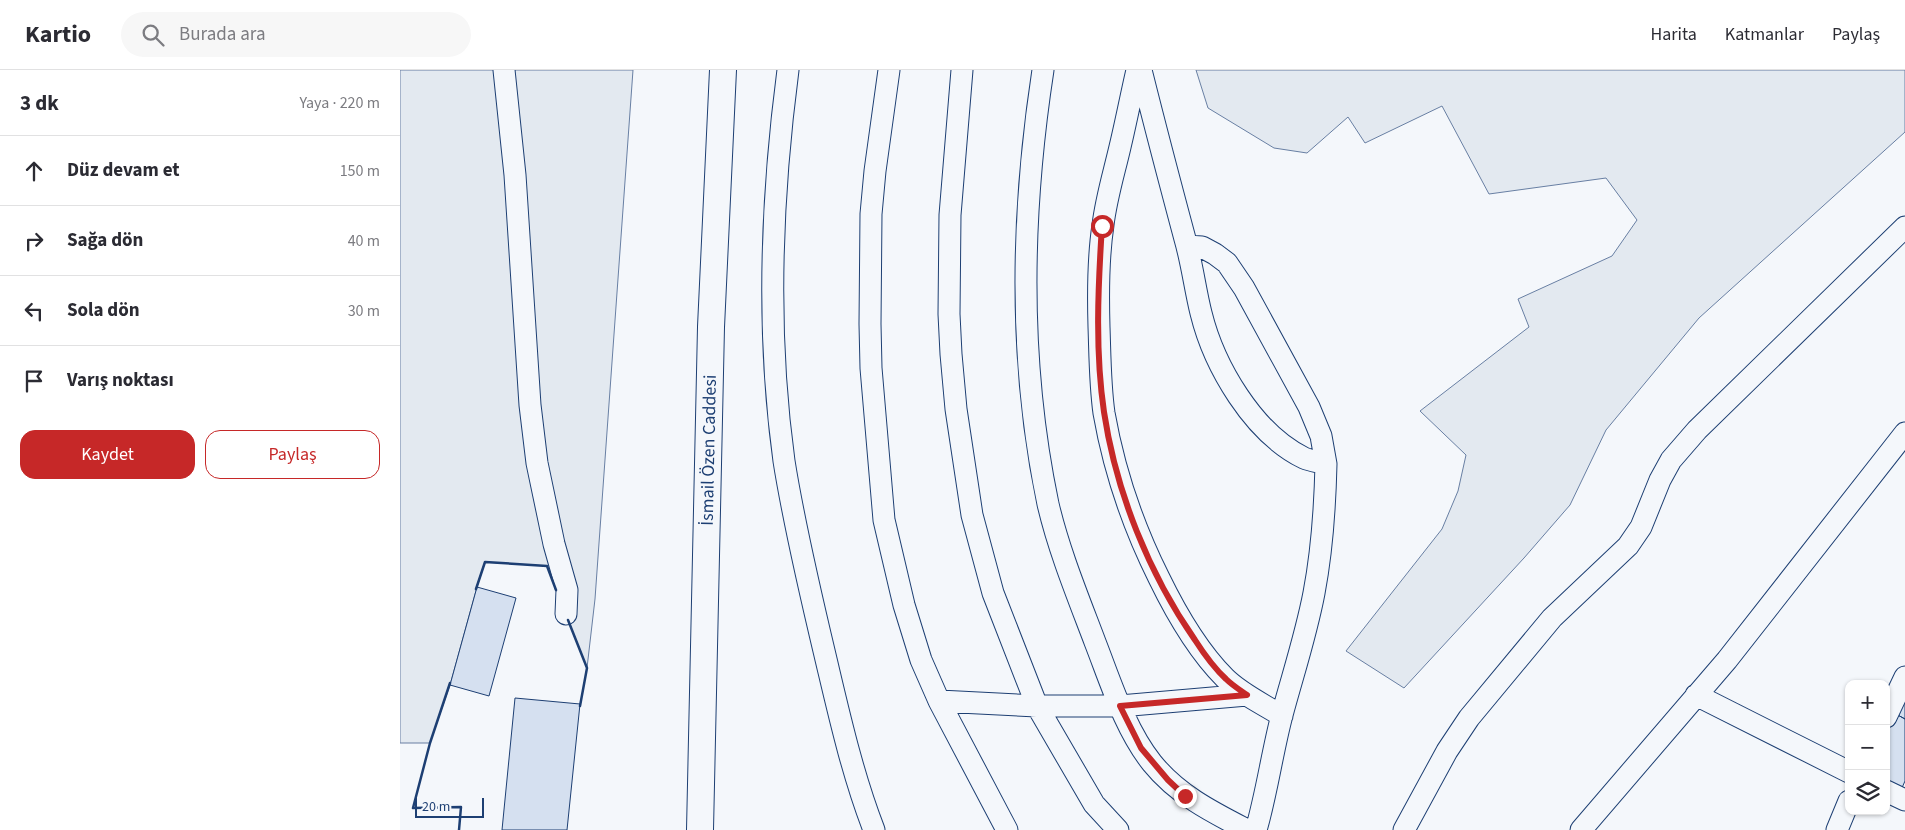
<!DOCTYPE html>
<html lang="tr">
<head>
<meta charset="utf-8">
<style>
	body { margin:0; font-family:"Source Sans 3",sans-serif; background:#f7f7f7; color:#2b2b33 }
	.controls { position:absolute; right:15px; bottom:15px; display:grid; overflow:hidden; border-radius:10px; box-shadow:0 1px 4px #0004 }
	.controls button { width:45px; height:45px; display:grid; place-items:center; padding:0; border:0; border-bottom:1px solid #e1e1e2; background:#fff; color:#2b2b33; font:25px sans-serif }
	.scale { position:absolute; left:15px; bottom:12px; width:69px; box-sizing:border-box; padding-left:5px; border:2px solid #1d3f73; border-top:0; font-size:14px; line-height:18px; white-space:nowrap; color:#1d3f73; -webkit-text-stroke:4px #f4f7fb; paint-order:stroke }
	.stop { position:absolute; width:15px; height:15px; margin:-11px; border:4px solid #c62828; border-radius:50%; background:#fff }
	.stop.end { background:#c62828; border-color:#fff; box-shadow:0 1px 5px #0008 }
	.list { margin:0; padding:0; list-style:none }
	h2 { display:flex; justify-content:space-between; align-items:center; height:65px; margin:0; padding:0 20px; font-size:21px }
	h2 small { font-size:16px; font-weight:400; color:#7c7c81 }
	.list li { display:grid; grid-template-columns:32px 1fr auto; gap:15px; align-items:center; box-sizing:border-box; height:70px; padding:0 20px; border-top:1px solid #e1e1e2 }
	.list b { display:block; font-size:19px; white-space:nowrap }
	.list em { font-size:16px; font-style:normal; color:#7c7c81 }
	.actions { display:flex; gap:10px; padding:15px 20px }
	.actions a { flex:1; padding:11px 0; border:1px solid #c62828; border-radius:15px; text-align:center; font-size:18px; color:#c62828 }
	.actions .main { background:#c62828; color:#fff }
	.icon { flex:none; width:28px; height:28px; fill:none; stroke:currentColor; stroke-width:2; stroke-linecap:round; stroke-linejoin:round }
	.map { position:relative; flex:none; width:1505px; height:760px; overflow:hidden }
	header { display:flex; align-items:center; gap:30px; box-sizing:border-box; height:70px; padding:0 25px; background:#fff; border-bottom:1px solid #e1e1e2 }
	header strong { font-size:24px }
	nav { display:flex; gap:28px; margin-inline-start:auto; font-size:18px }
	.search { width:350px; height:45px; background:#f7f7f7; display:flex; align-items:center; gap:12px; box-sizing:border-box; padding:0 18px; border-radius:28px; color:#7c7c81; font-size:19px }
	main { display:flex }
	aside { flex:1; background:#fff }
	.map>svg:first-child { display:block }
	.green { fill:#e3e9f0; stroke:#687fa3 }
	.building { fill:#d5e0f0; stroke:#1d3f73 }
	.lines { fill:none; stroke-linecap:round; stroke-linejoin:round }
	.minor-casing { stroke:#1d3f73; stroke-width:23 }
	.tertiary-casing { stroke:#1d3f73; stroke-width:28 }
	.minor { stroke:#f4f7fb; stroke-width:21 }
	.tertiary { stroke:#f4f7fb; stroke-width:26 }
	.wall { stroke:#1d3f73; stroke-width:2.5 }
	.route { stroke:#c62828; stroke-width:6 }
	.labels { text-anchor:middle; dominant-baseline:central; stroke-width:4; stroke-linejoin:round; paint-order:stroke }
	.street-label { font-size:18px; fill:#1d3f73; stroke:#f4f7fb }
</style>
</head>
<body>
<header>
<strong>Kartio</strong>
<div class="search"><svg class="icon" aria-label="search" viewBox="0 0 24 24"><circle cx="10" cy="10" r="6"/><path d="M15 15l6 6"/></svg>Burada ara</div>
<nav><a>Harita</a><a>Katmanlar</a><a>Paylaş</a></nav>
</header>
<main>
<aside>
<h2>3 dk<small>Yaya · 220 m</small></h2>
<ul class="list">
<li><svg class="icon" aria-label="ahead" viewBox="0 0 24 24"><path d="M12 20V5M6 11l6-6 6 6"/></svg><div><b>Düz devam et</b></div><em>150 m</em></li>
<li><svg class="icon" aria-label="right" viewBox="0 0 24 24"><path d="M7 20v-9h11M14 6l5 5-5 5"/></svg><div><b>Sağa dön</b></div><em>40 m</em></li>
<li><svg class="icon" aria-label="left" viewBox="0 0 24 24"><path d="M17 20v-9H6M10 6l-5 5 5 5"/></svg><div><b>Sola dön</b></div><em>30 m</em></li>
<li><svg class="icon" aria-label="arrive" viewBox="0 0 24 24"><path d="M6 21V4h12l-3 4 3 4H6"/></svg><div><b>Varış noktası</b></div></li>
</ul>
<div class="actions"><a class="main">Kaydet</a><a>Paylaş</a></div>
</aside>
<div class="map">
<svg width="1505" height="760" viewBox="0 0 1505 760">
	<rect width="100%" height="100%" fill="#f4f7fb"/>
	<path class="green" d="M0,0H233L195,529L187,598L147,496L85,492L77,517L50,615L30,673H0Z
		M796,0H1505V62L1299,248L1206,360L1170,435L1124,488L1004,618L946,581L1042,459L1058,421L1066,385L1020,341L1129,257L1118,229L1212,186L1237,150L1206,108L1089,124L1042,36L965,73L948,47L907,83L874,78L808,38Z"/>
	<path class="building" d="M77,517L116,528L89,626L50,615Z
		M1505,626V649L1496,644Z
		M115,628L180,634L167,760H102Z
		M1496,644L1505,649V711L1501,720L1486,713V665Z"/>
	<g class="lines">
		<defs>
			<path id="minor" d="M104,0L115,105L130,335L137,393L154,474L167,520L166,544
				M388,0C371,129 366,261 384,391C394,454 410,522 425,585C439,644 452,703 474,760
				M489,0L475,101L471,144L470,254L471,298L484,450L504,535L521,590L539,631L607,760
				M562,0L550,145L549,244L551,284L556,339L572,445L593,523L637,636L694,734L718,760
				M643,0C621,143 618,291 648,434C659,481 678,527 695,572C711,613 725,659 752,693C778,725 812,742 847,760
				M737,0C731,26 726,52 720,77C714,103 706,129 703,155C698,188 698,223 699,257C700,285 700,315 704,343C714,400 733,456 759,508C776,543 797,580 825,608C841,624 863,634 882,646
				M741,0C755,56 770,113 785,169C792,193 795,219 801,243C814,296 853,363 904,388C911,391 919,392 926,394C925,437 922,481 914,523C906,565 893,604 882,645C872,683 867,722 856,760
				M787,176L802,177L815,184L827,193L844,218L909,337L921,366L926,394
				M1296,625L1449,702
				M539,631L637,636H720L847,625
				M1486,647L1505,607
				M1486,721L1505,730
				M1004,760L1047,681L1069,648L1152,548L1228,476L1241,457L1260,410L1271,390L1297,360L1505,157
				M1181,760L1327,590L1505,363
				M1437,760L1449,731"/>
			<g id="tertiary">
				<path id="s1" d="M300,760L311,257L323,0"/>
			</g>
		</defs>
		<use href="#minor" class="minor-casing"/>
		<use href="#tertiary" class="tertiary-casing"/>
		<use href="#minor" class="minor"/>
		<use href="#tertiary" class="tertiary"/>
		<path class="wall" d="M76,519L85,492L147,496L156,520
			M168,550L187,598L180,636
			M50,613L30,673L13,738L61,737L59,760"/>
	</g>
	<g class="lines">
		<path class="route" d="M702,156C698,217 695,281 704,342C716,422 749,504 795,570C804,584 814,598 826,609C832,615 840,620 847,625L720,636L741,678L768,710L785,726"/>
	</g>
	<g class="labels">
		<g class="street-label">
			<text stroke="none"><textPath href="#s1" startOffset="380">İsmail Özen Caddesi</textPath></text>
		</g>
	</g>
</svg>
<div class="controls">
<button>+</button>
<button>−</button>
<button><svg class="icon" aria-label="layers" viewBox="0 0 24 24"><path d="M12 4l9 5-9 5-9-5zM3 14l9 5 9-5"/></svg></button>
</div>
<div class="scale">20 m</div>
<div class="stop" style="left:702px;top:156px"></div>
<div class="stop end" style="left:785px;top:726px"></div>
</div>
</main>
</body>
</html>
